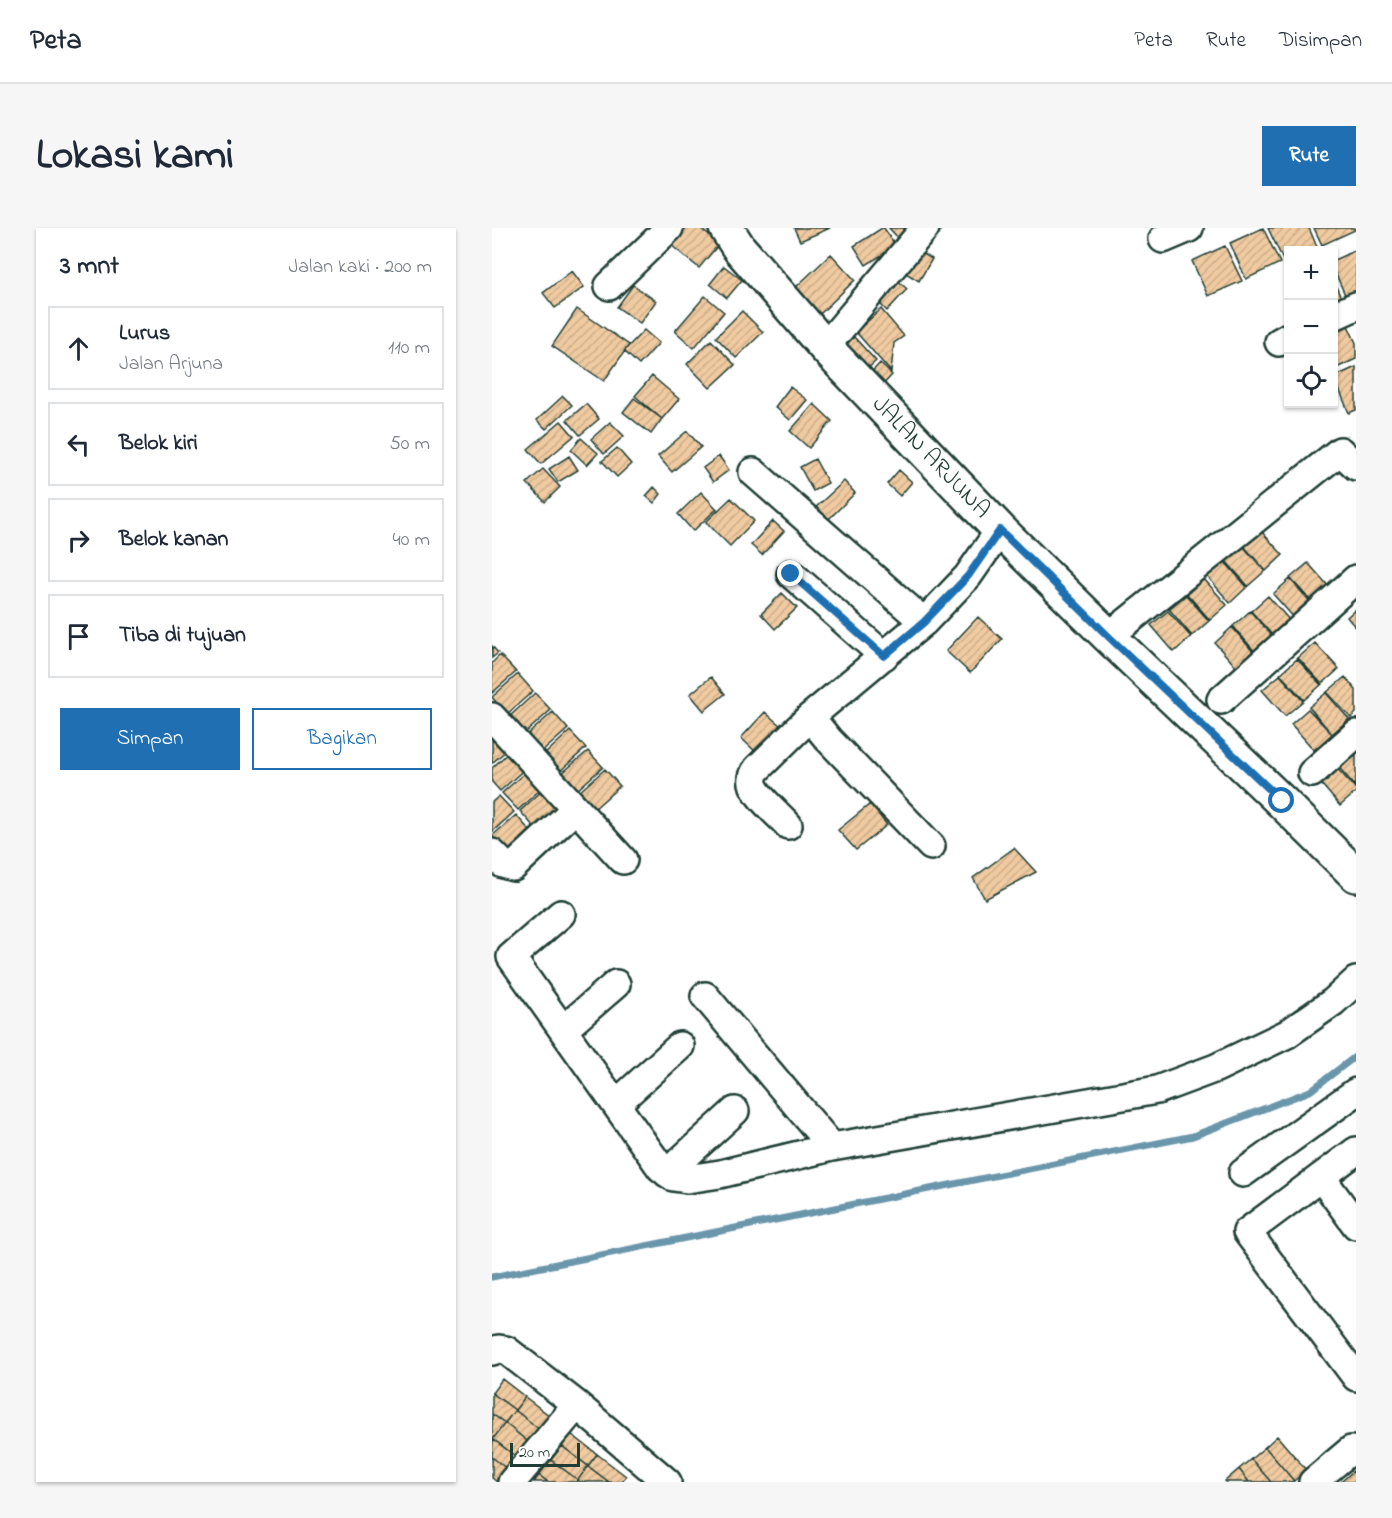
<!DOCTYPE html>
<html lang="id">
<head>
<meta charset="utf-8">
<style>
	body { margin:0; font-family:"Indie Flower",sans-serif; background:#f6f6f7; color:#1f2937 }
	.controls { position:absolute; right:18px; top:18px; display:grid; overflow:hidden; border-radius:0px; box-shadow:0 2px 4px #0004 }
	.controls button { width:54px; height:54px; display:grid; place-items:center; padding:0; border:0; border-bottom:2px solid #e0e1e3; background:#fff; color:#1f2937; font:30px sans-serif }
	.scale { position:absolute; left:18px; bottom:15px; width:70px; box-sizing:border-box; padding-left:6px; border:3px solid #1f3d34; border-top:0; font-size:16px; line-height:21px; white-space:nowrap; color:#1f3d34; -webkit-text-stroke:4px #fff; paint-order:stroke }
	.stop { position:absolute; width:18px; height:18px; margin:-14px; border:4px solid #1f6fb2; border-radius:50%; background:#fff }
	.stop.end { background:#1f6fb2; border-color:#fff; box-shadow:0 2px 6px #0008 }
	.list { margin:0; padding:0; list-style:none }
	h2 { display:flex; justify-content:space-between; align-items:center; height:78px; margin:0; padding:0 24px; font-size:26px }
	h2 small { font-size:20px; font-weight:400; color:#747a83 }
	.list li { display:grid; grid-template-columns:39px 1fr auto; gap:18px; align-items:center; box-sizing:border-box; height:84px; margin:0 12px 12px; padding:0 12px; border:2px solid #e0e1e3; border-radius:0px }
	.list b { display:block; font-size:22px; white-space:nowrap }
	.list p { margin:0; font-size:20px; white-space:nowrap; color:#747a83 }
	.list em { font-size:20px; font-style:normal; color:#747a83 }
	.actions { display:flex; gap:12px; padding:18px 24px }
	.actions a { flex:1; padding:14px 0; border:2px solid #1f6fb2; border-radius:0px; text-align:center; font-size:21px; color:#1f6fb2 }
	.actions .main { background:#1f6fb2; color:#fff }
	.icon { flex:none; width:33px; height:33px; fill:none; stroke:currentColor; stroke-width:2; stroke-linecap:round; stroke-linejoin:round }
	.map { position:relative; flex:none; width:864px; height:1254px; overflow:hidden; border-radius:0px }
	header { display:flex; align-items:center; gap:36px; box-sizing:border-box; height:84px; padding:0 30px; background:#fff; border-bottom:2px solid #e0e1e3 }
	header strong { font-size:28px }
	nav { display:flex; gap:33px; margin-inline-start:auto; font-size:21px }
	.intro { display:flex; align-items:center; justify-content:space-between; box-sizing:border-box; height:144px; padding:0 36px }
	h1 { margin:0; font-size:42px }
	.button { padding:15px 27px; border-radius:0px; background:#1f6fb2; color:#fff; font-size:21px; font-weight:700 }
	main { display:flex; gap:36px; padding:0 36px }
	aside { flex:1; background:#fff; border-radius:0px; box-shadow:0 2px 4px #0004 }
	.map>svg:first-child { display:block }
	.lines { fill:none; stroke-linecap:round; stroke-linejoin:round }
	.stream { stroke:#6a96ab; stroke-width:7 }
	.building { fill:url(#building-hatch); stroke:#1f3d34; stroke-width:1.5 }
	.minor-casing { stroke:#1f3d34; stroke-width:32 }
	.tertiary-casing { stroke:#1f3d34; stroke-width:38 }
	.minor { stroke:#fff; stroke-width:27 }
	.tertiary { stroke:#fff; stroke-width:33 }
	.route { stroke:#1f6fb2; stroke-width:8 }
	.labels { text-anchor:middle; dominant-baseline:central; stroke-width:4.5; stroke-linejoin:round; paint-order:stroke }
	.street-label { font-size:24px; fill:#1f3d34; stroke:#fff }
</style>
</head>
<body>
<header>
<strong>Peta</strong>
<nav><a>Peta</a><a>Rute</a><a>Disimpan</a></nav>
</header>
<div class="intro"><h1>Lokasi kami</h1><a class="button">Rute</a></div>
<main>
<aside>
<h2>3 mnt<small>Jalan kaki · 200 m</small></h2>
<ul class="list">
<li><svg class="icon" aria-label="ahead" viewBox="0 0 24 24"><path d="M12 20V5M6 11l6-6 6 6"/></svg><div><b>Lurus</b><p>Jalan Arjuna</p></div><em>110 m</em></li>
<li><svg class="icon" aria-label="left" viewBox="0 0 24 24"><path d="M17 20v-9H6M10 6l-5 5 5 5"/></svg><div><b>Belok kiri</b></div><em>50 m</em></li>
<li><svg class="icon" aria-label="right" viewBox="0 0 24 24"><path d="M7 20v-9h11M14 6l5 5-5 5"/></svg><div><b>Belok kanan</b></div><em>40 m</em></li>
<li><svg class="icon" aria-label="arrive" viewBox="0 0 24 24"><path d="M6 21V4h12l-3 4 3 4H6"/></svg><div><b>Tiba di tujuan</b></div></li>
</ul>
<div class="actions"><a class="main">Simpan</a><a>Bagikan</a></div>
</aside>
<div class="map">
<svg width="864" height="1254" viewBox="0 0 864 1254">
	<defs>
		<pattern id="building-hatch" width="6" height="6" patternUnits="userSpaceOnUse" patternTransform="scale(1.5)"><rect width="6" height="6" fill="#f0caa0"/><path d="M-1 1l2-2M0 6l6-6M5 7l2-2" fill="none" stroke="#cdae8a"/></pattern>
	</defs>
	<rect width="100%" height="100%" fill="#fff"/>
	<filter id="ink" filterUnits="userSpaceOnUse"><feTurbulence type="fractalNoise" baseFrequency=".0167" numOctaves="2"/><feDisplacementMap in="SourceGraphic" scale="12" xChannelSelector="R" yChannelSelector="G"/><feConvolveMatrix kernelMatrix="1 2 1 2 8 2 1 2 1" color-interpolation-filters="sRGB"/></filter>
	<g filter="url(#ink)">
		<g class="lines">
			<path class="stream" d="M0,1049L701,908L818,863L864,828"/>
		</g>
		<path class="building" d="M193,0H208L227,16L207,40L179,17Z
			M302,0H338L308,13Z
			M390,0H392L404,18L374,37L362,18Z
			M397,0H419L407,11Z
			M771,0L788,35L754,51L738,15Z
			M776,0H817L825,19L817,22H796V32L792,34Z
			M822,0H862L863,2L830,17Z
			M733,18L750,53L716,68L700,33Z
			M425,22L440,31L427,53L412,44Z
			M864,22V65L854,69L842,42V32Z
			M339,26L363,52L328,86L303,60Z
			M232,38L250,52L235,70L218,56Z
			M80,43L92,59L63,80L51,65Z
			M402,49L415,61L395,83L382,70Z
			M842,54L850,72L842,75Z
			M141,57L164,73L148,95L125,79Z
			M213,68L232,84L202,120L183,103Z
			M85,81L137,117L112,153L60,118Z
			M389,81L412,108L402,115L399,144L364,104Z
			M250,83L271,104L244,130L224,109Z
			M854,93L864,115V131L842,141V98Z
			M152,102L167,115L147,137L132,123Z
			M362,109L384,133L372,144L350,120Z
			M219,112L243,137L218,160L195,136Z
			M388,135L400,147L388,160L376,148Z
			M864,139V182L857,185L842,149Z
			M160,148L187,171L170,191L143,168Z
			M298,159L315,172L298,192L283,179Z
			M71,168L80,177L54,201L45,192Z
			M142,170L170,191L159,206L131,184Z
			M94,176L107,191L88,207L75,192Z
			M322,176L340,193L317,220L298,203Z
			M69,193L82,208L49,236L36,221Z
			M118,194L132,208L112,226L99,211Z
			M195,203L209,219L180,244L166,228Z
			M89,210L106,225L95,237L79,222Z
			M125,220L139,236L125,249L110,233Z
			M77,228L86,242L66,254L57,241Z
			M227,228L237,242L221,254L211,240Z
			M323,231L336,255L321,263L308,239Z
			M51,241L68,259L53,274L35,255Z
			M407,242L420,254L408,268L395,256Z
			M352,253L363,265L334,294L322,281Z
			M162,259L169,266L162,275L154,268Z
			M209,264L225,281L201,303L186,286Z
			M239,270L262,293L238,318L214,294Z
			M281,293L292,303L270,327L259,317Z
			M768,302L791,327L774,343L751,317Z
			M750,317L773,343L756,358L733,332Z
			M732,333L755,359L738,375L715,348Z
			M816,335L839,361L822,376L798,350Z
			M712,351L735,377L718,392L695,366Z
			M798,351L821,377L804,392L781,366Z
			M290,365L305,380L283,401L269,386Z
			M694,367L717,393L700,408L677,381Z
			M776,368L799,394L782,409L759,383Z
			M864,381V400L855,389Z
			M676,383L699,409L682,424L659,397Z
			M758,383L781,409L764,425L741,398Z
			M486,389L510,411L478,445L454,423Z
			M740,399L763,426L746,441L723,415Z
			M823,415L847,441L830,456L806,430Z
			M0,418L6,425L0,430Z
			M8,427L24,444L0,465V435Z
			M805,431L829,457L812,472L788,446Z
			M26,446L41,463L14,487L0,469Z
			M788,447L811,473L793,488L770,462Z
			M219,449L233,466L212,483L198,466Z
			M853,449L864,462V485L859,490L835,464Z
			M43,465L59,482L32,506L17,489Z
			M834,465L857,491L840,506L817,479Z
			M816,481L840,506L822,522L799,496Z
			M61,484L76,501L49,525L34,508Z
			M273,484L290,499L266,526L249,510Z
			M78,503L94,520L67,544L52,527Z
			M0,505L17,520L0,535Z
			M860,520L864,525V559L843,535Z
			M19,522L35,539L8,563L0,554V540Z
			M96,523L111,539L84,563L69,546Z
			M842,537L864,561V564L848,578L825,551Z
			M37,541L52,558L26,582L10,565Z
			M113,541L128,558L101,582L86,565Z
			M54,559L70,576L43,600L28,583Z
			M7,568L22,584L0,604V574Z
			M378,576L395,597L364,622L346,602Z
			M24,587L39,604L12,628L0,615V608Z
			M522,620L544,644L493,671L481,650Z
			M10,1151L33,1169L23,1182L0,1165Z
			M0,1165L23,1182L13,1195L0,1186Z
			M33,1169L62,1191L52,1205L23,1182Z
			M23,1182L52,1205L41,1218L13,1195Z
			M0,1186L13,1195L1,1211L0,1210Z
			M13,1195L41,1218L30,1233L1,1211Z
			M79,1206L105,1226L96,1238L70,1218Z
			M785,1208L814,1242L802,1253L773,1219Z
			M1,1211L30,1233L20,1245L0,1229Z
			M70,1218L96,1238L86,1252L59,1232Z
			M773,1219L802,1253L800,1254H779L759,1231Z
			M105,1226L134,1248L129,1254H117L96,1238Z
			M0,1229L20,1245L13,1254H5L0,1250Z
			M759,1231L779,1254H757L747,1241Z
			M59,1232L86,1252L84,1254H56L47,1247Z
			M96,1238L117,1254H88L86,1252Z
			M747,1241L757,1254H734L733,1253Z
			M861,1243L864,1247V1254H849Z
			M47,1247L56,1254H42Z"/>
		<g class="lines">
			<defs>
				<path id="minor" d="M671,11L697,0
					M117,58L177,0
					M842,88L864,78
					M787,114L796,109
					M333,119L433,0
					M261,244L432,394
					M299,346L392,428
					M616,408L636,393L848,223L864,238
					M729,472L864,351
					M0,489L131,632
					M820,545L864,506
					M296,597C287,587 263,567 261,555C260,550 262,545 265,541L318,489
					M439,618L336,511L318,489L432,394L476,348L508,302
					M0,625L11,636L21,639L83,581
					M69,686L19,729L169,940L181,949L195,951L228,946L340,919L665,862L724,840L795,806L841,774L864,753
					M213,768L340,919
					M71,802L124,756
					M124,876L188,818
					M864,923L755,1004L864,1149
					M175,945L243,883
					M751,945L864,864
					M829,949L864,997
					M0,1123L7,1121L14,1122L85,1177L175,1254
					M20,1254L85,1177
					M821,1254L859,1222"/>
				<g id="tertiary">
					<path id="s1" d="M234,0L247,20L333,119L508,302L616,408L790,574L864,647"/>
				</g>
			</defs>
			<use href="#minor" class="minor-casing"/>
			<use href="#tertiary" class="tertiary-casing"/>
			<use href="#minor" class="minor"/>
			<use href="#tertiary" class="tertiary"/>
		</g>
	</g>
	<g class="lines" filter="url(#ink)">
		<path class="route" d="M299,346L392,428L432,394L476,348L508,302L616,408L790,573"/>
	</g>
	<g class="labels">
		<g class="street-label">
			<text stroke="none"><textPath href="#s1" startOffset="308">JALAN ARJUNA</textPath></text>
		</g>
	</g>
</svg>
<div class="controls">
<button>+</button>
<button>−</button>
<button><svg class="icon" aria-label="locate" viewBox="0 0 24 24"><circle cx="12" cy="12" r="6"/><path d="M12 2v4M12 18v4M2 12h4M18 12h4"/></svg></button>
</div>
<div class="scale">20 m</div>
<div class="stop" style="left:790px;top:573px"></div>
<div class="stop end" style="left:299px;top:346px"></div>
</div>
</main>
</body>
</html>
